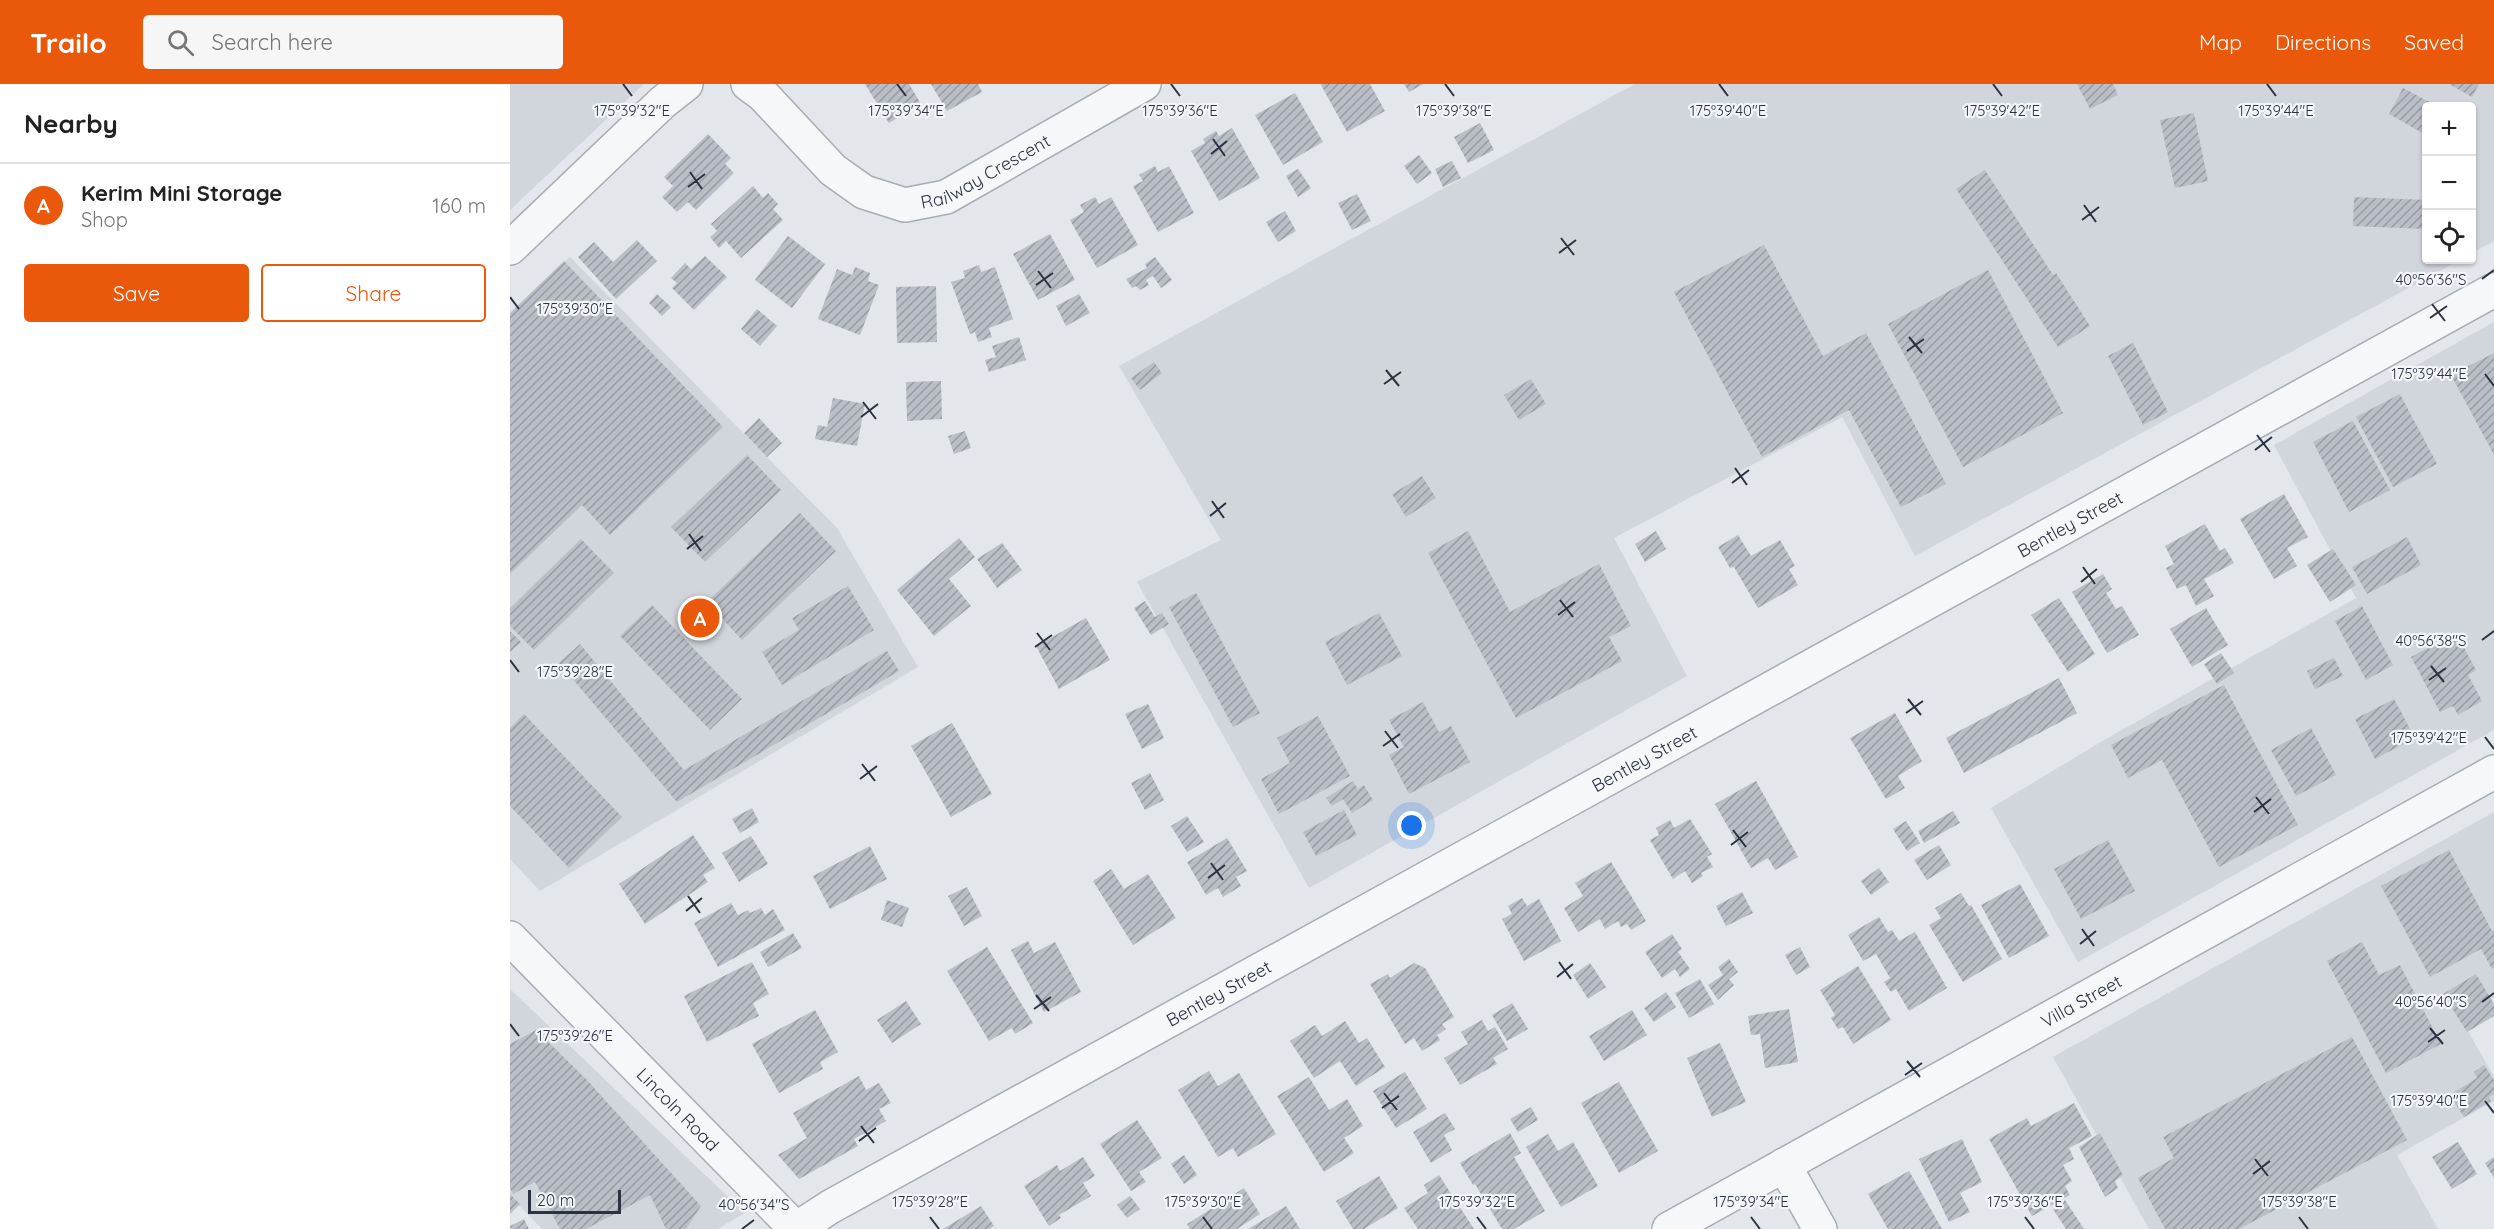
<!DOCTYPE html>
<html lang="en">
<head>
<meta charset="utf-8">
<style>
	body { margin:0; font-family:Quicksand,sans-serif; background:#f6f6f6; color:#222 }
	.controls { position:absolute; right:18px; top:18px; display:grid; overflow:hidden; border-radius:6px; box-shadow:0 2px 4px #0004 }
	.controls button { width:54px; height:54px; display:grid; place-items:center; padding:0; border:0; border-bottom:2px solid #e0e0e0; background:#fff; color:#222; font:30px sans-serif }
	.scale { position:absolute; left:18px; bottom:15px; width:93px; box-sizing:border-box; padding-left:6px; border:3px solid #2b3342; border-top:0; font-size:16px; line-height:21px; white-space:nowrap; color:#2b3342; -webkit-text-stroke:4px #f3f5f8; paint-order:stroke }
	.you { position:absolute; left:902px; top:742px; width:21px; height:21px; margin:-15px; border:4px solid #fff; border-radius:50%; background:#1a73e8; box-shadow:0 0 0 9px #1a73e833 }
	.badge { display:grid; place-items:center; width:39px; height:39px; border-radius:50%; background:#ea580c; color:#fff; font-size:20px; font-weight:700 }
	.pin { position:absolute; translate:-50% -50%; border:3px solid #fff; box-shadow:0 2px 6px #0006 }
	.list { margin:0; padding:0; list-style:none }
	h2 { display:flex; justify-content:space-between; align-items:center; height:78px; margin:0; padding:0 24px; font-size:26px }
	h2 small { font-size:20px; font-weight:400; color:#767676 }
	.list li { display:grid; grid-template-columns:39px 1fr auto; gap:18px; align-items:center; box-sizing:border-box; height:84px; padding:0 24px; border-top:2px solid #e0e0e0 }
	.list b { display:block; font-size:22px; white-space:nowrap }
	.list p { margin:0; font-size:20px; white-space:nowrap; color:#767676 }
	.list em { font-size:20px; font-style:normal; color:#767676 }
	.actions { display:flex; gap:12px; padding:18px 24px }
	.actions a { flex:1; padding:14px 0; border:2px solid #ea580c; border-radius:6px; text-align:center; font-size:21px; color:#ea580c }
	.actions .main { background:#ea580c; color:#fff }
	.icon { flex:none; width:33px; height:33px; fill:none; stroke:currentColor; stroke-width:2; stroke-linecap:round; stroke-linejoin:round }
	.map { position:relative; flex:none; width:1984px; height:1145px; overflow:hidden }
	header { display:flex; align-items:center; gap:36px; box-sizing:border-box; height:84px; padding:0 30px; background:#ea580c; color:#fff }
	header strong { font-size:28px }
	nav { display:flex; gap:33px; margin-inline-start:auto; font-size:21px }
	.search { width:420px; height:54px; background:#f6f6f6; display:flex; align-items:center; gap:15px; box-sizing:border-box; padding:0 21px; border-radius:6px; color:#767676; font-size:22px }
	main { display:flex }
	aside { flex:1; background:#fff }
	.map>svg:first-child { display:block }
	.built { fill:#d1d5dc }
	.building { fill:url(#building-hatch) }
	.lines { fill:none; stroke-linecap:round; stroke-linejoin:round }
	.minor-casing { stroke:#a8adb4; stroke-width:36 }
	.minor { stroke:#f6f7f9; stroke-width:33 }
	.ticks { fill:none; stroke:#2b3342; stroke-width:2 }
	.labels { text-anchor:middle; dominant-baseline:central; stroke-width:4.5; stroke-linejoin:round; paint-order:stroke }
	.street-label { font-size:18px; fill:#2b3342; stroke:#f3f5f8 }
	.ticks-label { font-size:15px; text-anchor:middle; fill:#2b3342; stroke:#f3f5f8; stroke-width:4.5; stroke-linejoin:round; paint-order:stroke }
</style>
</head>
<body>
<header>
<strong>Trailo</strong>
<div class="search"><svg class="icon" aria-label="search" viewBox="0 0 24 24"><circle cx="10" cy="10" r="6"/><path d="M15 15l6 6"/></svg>Search here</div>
<nav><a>Map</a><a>Directions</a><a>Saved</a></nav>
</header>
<main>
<aside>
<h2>Nearby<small></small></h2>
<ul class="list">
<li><span class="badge">A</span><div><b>Kerim Mini Storage</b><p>Shop</p></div><em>160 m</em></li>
</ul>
<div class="actions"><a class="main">Save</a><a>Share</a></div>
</aside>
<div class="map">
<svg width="1984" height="1145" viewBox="0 0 1984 1145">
	<defs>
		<pattern id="building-hatch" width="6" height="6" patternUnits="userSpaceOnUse" patternTransform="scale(1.5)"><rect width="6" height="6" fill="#babfc7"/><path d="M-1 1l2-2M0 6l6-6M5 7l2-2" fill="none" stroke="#979ca3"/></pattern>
	</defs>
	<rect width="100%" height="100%" fill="#e3e6ea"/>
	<path class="built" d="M0,0H134L0,126Z
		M1125,0H1984V157L1962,169V22H1916V176H1950L1405,472L1332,333L1104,454L1177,592L799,804L627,498L711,456L609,282Z
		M60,173L327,444L408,583L30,807L0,775V231Z
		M1984,238V646L1568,878L1481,724L1596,655L1846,514L1764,361Z
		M1984,728V914L1950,933L1984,993V1017L1887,1071L1928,1145H1639L1543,973Z
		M0,905L235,1129L207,1145H32L0,1112Z"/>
	<path class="building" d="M355,0H399L411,20L379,39Z
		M421,0H468L472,8L437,27Z
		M812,0H860L875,27L837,48L811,1Z
		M894,0H913L899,8Z
		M1567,0H1603L1608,11L1580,25Z
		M1939,0H1969L1962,13Z
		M1893,4L1927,22H1916V51L1879,30Z
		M785,9L813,58L773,81L745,31Z
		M1684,29L1698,97L1665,104L1650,36Z
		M970,39L984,66L958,79L944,53Z
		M722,44L750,94L709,117L681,67L695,59L693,55L706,47L709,52Z
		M198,50L221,74L215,80L224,89L186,126L178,118L167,128L152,113L163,102L154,93Z
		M909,71L922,89L907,100L894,82Z
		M942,77L951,94L933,103L925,85Z
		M645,82L648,88L659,82L684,129L648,148L623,102L633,97L629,91Z
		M788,85L801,104L788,113L776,92Z
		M1475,86L1543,191L1546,189L1580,242L1548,263L1446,105Z
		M243,102L253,114L258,109L268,120L263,125L273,136L231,174L216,157L209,164L200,153L207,147L201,140Z
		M847,110L861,137L842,146L828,119Z
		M585,113L589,120L601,113L628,161L587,184L560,136L574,128L570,121Z
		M1844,113L1916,116V145L1843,142Z
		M775,127L786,147L768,158L756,138Z
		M540,150L565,196L528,216L503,170Z
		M278,152L315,180L282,224L245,196Z
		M127,156L147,177L106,215L68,173L84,158L103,178Z
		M1254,161L1313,272L1356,249L1436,400L1391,423L1339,326L1252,373L1164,208Z
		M195,172L217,193L184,226L162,204L167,199L161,194L175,179L181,185Z
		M645,173L662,196L651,204L643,192L636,196L639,201L630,206L626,202L622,204L616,195L637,184L635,180Z
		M54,177L213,343L100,451L72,421L0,490V229Z
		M469,181L471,188L485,183L503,235L479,244L482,253L468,258L465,248L460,250L441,198L455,194L453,187Z
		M345,183L360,189L358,197L369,201L350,251L308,235L327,185L342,191Z
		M1478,186L1553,329L1453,383L1378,240Z
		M426,202L427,258L387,259L386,203Z
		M147,210L161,223L152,232L139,219Z
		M569,210L580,229L556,242L546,222Z
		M247,225L267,242L250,262L231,245Z
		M509,253L516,276L479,288L475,276L486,273L482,262Z
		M1623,259L1658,328L1633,341L1598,272Z
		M1984,269V371L1941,291Z
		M644,278L652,289L630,306L621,294Z
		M1021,295L1036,320L1009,336L994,311Z
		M431,297L432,335L397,337L396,298Z
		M1890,310L1927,380L1883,403L1846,333Z
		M323,314L355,320L347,362L305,355L308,341L317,343Z
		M249,334L272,359L257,373L234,349Z
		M1843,337L1880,406L1839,428L1803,358Z
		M455,347L461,364L444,370L438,352Z
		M237,371L271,406L195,478L161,443Z
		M912,392L926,414L896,433L882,410Z
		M1774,410L1798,453L1777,464L1787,482L1764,495L1730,435Z
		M290,429L326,467L232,556L197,518Z
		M1695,440L1710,467L1715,464L1724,479L1694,495L1704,512L1686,522L1676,501L1667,505L1656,484L1664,480L1655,462Z
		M958,447L1000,528L1089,480L1121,542L1099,553L1112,577L1006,634L918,469Z
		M1146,447L1156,465L1135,478L1125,460Z
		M1228,451L1241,472L1270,456L1285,482L1279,485L1288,501L1248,524L1224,483L1220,484L1208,463Z
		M1897,453L1911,481L1857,510L1842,483Z
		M449,454L465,473L439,495L461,522L424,552L387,506Z
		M71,455L104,489L24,566L0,542V524Z
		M492,459L512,486L487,504L467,475Z
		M1823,465L1846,501L1820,518L1797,481Z
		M1593,490L1602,505L1596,509L1606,525L1612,522L1629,551L1597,569L1562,508Z
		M338,502L364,546L272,601L252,568L289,546L282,534Z
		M686,509L750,629L723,643L659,523Z
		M1549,514L1585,570L1558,588L1521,531Z
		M635,517L645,533L652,529L659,540L641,551L624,524Z
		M142,521L232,615L200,646L110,552Z
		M1852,522L1883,581L1856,596L1825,537Z
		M1696,524L1718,561L1682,583L1660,545Z
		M869,529L892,572L837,601L815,558Z
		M576,534L600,576L549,605L526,562Z
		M0,547L11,558L0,568Z
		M1946,549L1966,586L1958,591L1972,617L1948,631L1943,622L1930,628L1901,573Z
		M70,560L174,686L377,567L389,587L167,718L49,579Z
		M1711,569L1724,589L1707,600L1694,580Z
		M1824,574L1833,592L1805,605L1797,587Z
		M1549,594L1567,629L1454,689L1436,654Z
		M1714,601L1788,741L1709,783L1652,676L1618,694L1601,661Z
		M1884,615L1905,654L1865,675L1845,635Z
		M913,618L929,648L941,642L960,678L899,710L879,671L894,663L879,636Z
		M638,620L654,654L632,665L615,630Z
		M1385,629L1412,677L1388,692L1395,704L1376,715L1340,654Z
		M14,630L112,733L59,784L0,722V644Z
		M808,632L840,692L769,730L751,695L780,679L767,654Z
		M442,639L482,710L441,733L401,662Z
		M1801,644L1826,691L1786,712L1761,666Z
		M640,689L654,716L635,726L621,699Z
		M843,697L848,705L854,701L863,716L842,729L833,715L822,722L816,714Z
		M1246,697L1288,773L1265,786L1258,774L1241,784L1205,720Z
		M242,724L249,738L230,749L222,735Z
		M834,726L847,751L806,772L793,748Z
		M1443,727L1450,739L1414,759L1408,747Z
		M677,732L694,758L677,768L661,742Z
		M1180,735L1202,770L1197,773L1203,783L1191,789L1193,792L1182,799L1175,787L1163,795L1140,756L1149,751L1146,744L1160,736L1164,744Z
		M1396,737L1410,759L1397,767L1383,745Z
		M183,751L205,784L193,791L198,798L135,840L109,800Z
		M241,752L258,780L229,798L212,769Z
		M717,754L737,787L726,793L731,802L713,813L708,804L696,811L677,778Z
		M1598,756L1625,807L1571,835L1544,785Z
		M1429,761L1441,781L1417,796L1404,776Z
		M360,762L377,795L320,825L303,792Z
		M1939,766L1982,847L1984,846V884L1982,885L1971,865L1920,893L1871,802Z
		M1101,778L1136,837L1121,846L1117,840L1111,843L1108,837L1095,845L1090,835L1068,848L1054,824L1073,812L1065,799Z
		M1369,784L1379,798L1361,811L1351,797Z
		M601,785L614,805L638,790L666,834L623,861L583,797Z
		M1510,800L1539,852L1499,874L1471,821Z
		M457,803L472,832L454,842L438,812Z
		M1232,808L1243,829L1216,842L1206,822Z
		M1451,809L1459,822L1461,821L1492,875L1453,898L1419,841L1431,834L1425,824Z
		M1012,814L1017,822L1029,815L1051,857L1014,877L992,835L1002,830L998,822Z
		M377,816L399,824L392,843L371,836Z
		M221,819L228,831L238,826L240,829L251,824L255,831L263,825L275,846L208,883L184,839Z
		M1369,833L1378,848L1382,846L1389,857L1405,848L1437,904L1399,927L1386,905L1381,908L1374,898L1380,894L1366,870L1353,877L1338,851Z
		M283,849L292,864L258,883L250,868Z
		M1162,850L1172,865L1168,868L1180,885L1170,893L1165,885L1152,894L1135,868Z
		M518,857L524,869L545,858L571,908L534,928L501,866Z
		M1852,858L1869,891L1890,881L1931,960L1876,989L1817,877Z
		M477,863L523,939L505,950L502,944L479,957L437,887Z
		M1290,863L1300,883L1286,891L1275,871Z
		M1219,875L1228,888L1219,895L1224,901L1208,916L1198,901L1213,891L1208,883Z
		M242,878L259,910L243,919L249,932L197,958L174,912Z
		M904,879L915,884L944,933L932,940L936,945L927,951L930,956L912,967L904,954L895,960L860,900L878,890L880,894Z
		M1080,879L1096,903L1078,915L1063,891Z
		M1348,882L1381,936L1343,960L1333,943L1328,945L1321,934L1325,931L1310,906Z
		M1966,890L1984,920V932L1957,948L1933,910Z
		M1190,895L1204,920L1179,934L1165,909Z
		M1156,908L1166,923L1144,938L1134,924Z
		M396,917L411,940L382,959L367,936Z
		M1002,919L1018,945L997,957L982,931Z
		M1279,925L1288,978L1255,984L1250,950L1241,951L1238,932Z
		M305,926L328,968L310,978L313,985L269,1009L242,960Z
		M1122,926L1137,951L1094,977L1079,952Z
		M972,936L978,947L985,943L998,965L983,974L987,980L950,1001L934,974L958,960L951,948Z
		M835,937L849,959L857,954L875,983L846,1002L830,977L804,994L780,957L805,941L812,952Z
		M26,946L76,995L191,1122L176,1145H156L140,1111L76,1145H50L25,1098L3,1110L0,1104V960Z
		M1842,953L1897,1056L1729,1145H1655L1628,1094L1664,1074L1653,1053Z
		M1210,959L1236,1018L1202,1033L1177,974Z
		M1974,981L1984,996V1010L1979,1013L1981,1017L1954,1033L1940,1011L1967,994L1964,988Z
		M699,987L708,1002L729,989L766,1050L728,1073L723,1064L708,1073L668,1006Z
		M895,988L917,1025L886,1044L863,1007Z
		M349,992L356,1006L369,999L381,1019L369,1025L376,1037L344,1055L348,1062L289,1095L268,1071L297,1054L283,1029Z
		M799,993L819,1026L837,1015L853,1042L834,1054L844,1069L814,1088L767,1012Z
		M1109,998L1148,1067L1109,1089L1071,1019Z
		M1564,1019L1582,1052L1559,1064L1564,1075L1553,1081L1562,1097L1555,1102L1560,1111L1522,1132L1479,1055L1517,1034L1521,1042Z
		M1021,1023L1028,1036L1008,1048L1000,1035Z
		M935,1029L945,1045L934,1051L942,1066L921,1079L903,1048Z
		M627,1036L652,1074L629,1088L636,1098L621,1107L590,1060Z
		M1000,1049L1011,1069L1004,1073L1035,1127L1004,1145H992L965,1100L963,1101L950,1079Z
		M1590,1049L1613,1091L1605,1097L1608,1104L1595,1113L1569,1063Z
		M1038,1050L1048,1067L1063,1058L1088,1102L1051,1123L1016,1063Z
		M1452,1055L1472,1098L1450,1109L1460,1128L1439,1138L1409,1075Z
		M1948,1058L1967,1090L1942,1105L1922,1073Z
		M674,1071L687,1091L674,1100L661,1080Z
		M573,1073L585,1092L573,1099L581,1112L549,1131L551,1134L539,1142L514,1102L547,1081L550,1087Z
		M1984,1073V1094L1975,1079Z
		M1399,1087L1432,1145H1378L1358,1110Z
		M929,1091L964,1145H908L894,1124L918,1109L914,1101Z
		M869,1092L888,1124L854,1145H843L826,1117Z
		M734,1104L750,1130L727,1145H680L677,1140Z
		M0,1110L10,1120L0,1130Z
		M620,1112L630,1125L617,1134L607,1121Z
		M1555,1116L1574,1145H1556L1543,1125Z
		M471,1122L484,1142L479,1145H433Z
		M776,1122L790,1145H738Z
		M14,1135L19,1145H0V1142Z"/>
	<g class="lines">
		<defs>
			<g id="minor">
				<path id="s1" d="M238,0L253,11L323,86L354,108L395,121L436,113L634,0"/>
				<path d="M0,164L153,18L176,0"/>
				<path id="s2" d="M0,854L286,1145"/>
				<path d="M1274,1081L1310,1145"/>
				<path id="s3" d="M286,1145L320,1123L1984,206"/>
				<path id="s4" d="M1159,1145L1984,688"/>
			</g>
		</defs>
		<use href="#minor" class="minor-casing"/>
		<use href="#minor" class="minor"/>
	</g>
	<path class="ticks" d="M113,0L122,12M387,0L396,12M661,0L670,12M935,0L944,12M1209,0L1218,12M1483,0L1492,12M1757,0L1766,12M703,55L715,72M701,70L717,57M180,88L192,105M178,103L195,90M1574,121L1586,138M1572,136L1589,123M1051,154L1064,171M1049,169L1066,156M528,187L541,204M1972,195L1984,186M526,201L543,189M0,213L9,225M1922,220L1935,237M1920,234L1937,222M1399,253L1412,269M1397,267L1414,255M876,286L889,302M1975,290L1984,302M874,300L891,288M353,318L366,335M351,333L368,320M1747,351L1760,368M1745,366L1762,353M1225,384L1237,401M1222,399L1239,386M702,417L714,434M700,432L716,419M179,450L191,467M177,465L193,452M1573,483L1585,500M1571,498L1587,485M1050,516L1063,533M1048,531L1065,518M527,549L540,566M1972,556L1984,547M525,563L542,551M0,576L9,588M1921,582L1934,598M1919,596L1936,584M1398,615L1411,631M1396,629L1413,617M875,647L888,664M1975,653L1984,665M873,662L890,650M352,680L365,697M350,695L367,682M1746,713L1759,730M1744,728L1761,715M1223,746L1236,763M1221,761L1238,748M701,779L713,796M698,794L715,781M178,812L190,829M176,827L192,814M1572,845L1584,862M1570,860L1586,847M1049,878L1061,895M1047,893L1063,880M526,911L539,927M1972,918L1984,909M524,925L541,913M0,940L9,952M1920,944L1933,960M1918,958L1935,946M1397,977L1410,993M1395,991L1412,979M874,1009L887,1026M1975,1017L1984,1029M872,1024L889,1012M351,1042L364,1059M349,1057L366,1044M1745,1075L1758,1092M1743,1090L1760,1077M420,1133L429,1145M693,1133L702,1145M967,1133L976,1145M1241,1133L1250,1145M1515,1133L1524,1145M1789,1133L1798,1145M232,1145L244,1136"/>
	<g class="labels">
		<g class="street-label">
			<text stroke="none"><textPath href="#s1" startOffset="290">Railway Crescent</textPath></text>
			<text stroke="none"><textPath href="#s3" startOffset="1456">Bentley Street</textPath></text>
			<text stroke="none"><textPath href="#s3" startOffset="970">Bentley Street</textPath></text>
			<text stroke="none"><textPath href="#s3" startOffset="484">Bentley Street</textPath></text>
			<text stroke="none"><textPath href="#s4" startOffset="471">Villa Street</textPath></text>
			<text stroke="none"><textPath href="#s2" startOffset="240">Lincoln Road</textPath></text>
		</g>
	</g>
	<g class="ticks-label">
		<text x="122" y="32">175°39'32"E</text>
		<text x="396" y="32">175°39'34"E</text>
		<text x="670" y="32">175°39'36"E</text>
		<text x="944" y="32">175°39'38"E</text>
		<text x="1218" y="32">175°39'40"E</text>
		<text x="1492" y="32">175°39'42"E</text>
		<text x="1766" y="32">175°39'44"E</text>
		<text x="1921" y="201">40°56'36"S</text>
		<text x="65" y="230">175°39'30"E</text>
		<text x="1919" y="295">175°39'44"E</text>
		<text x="1921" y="562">40°56'38"S</text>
		<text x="65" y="593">175°39'28"E</text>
		<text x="1919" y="659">175°39'42"E</text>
		<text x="1921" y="923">40°56'40"S</text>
		<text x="65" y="957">175°39'26"E</text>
		<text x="1919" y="1022">175°39'40"E</text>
		<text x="420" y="1123">175°39'28"E</text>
		<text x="693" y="1123">175°39'30"E</text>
		<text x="967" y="1123">175°39'32"E</text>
		<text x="1241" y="1123">175°39'34"E</text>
		<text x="1515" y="1123">175°39'36"E</text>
		<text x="1789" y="1123">175°39'38"E</text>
		<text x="244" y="1126">40°56'34"S</text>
	</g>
</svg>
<div class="controls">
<button>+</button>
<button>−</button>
<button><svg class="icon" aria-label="locate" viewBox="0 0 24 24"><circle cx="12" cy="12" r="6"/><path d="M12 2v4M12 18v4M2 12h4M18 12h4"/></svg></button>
</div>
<div class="scale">20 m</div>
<div class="you"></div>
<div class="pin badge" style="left:190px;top:534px">A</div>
</div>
</main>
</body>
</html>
